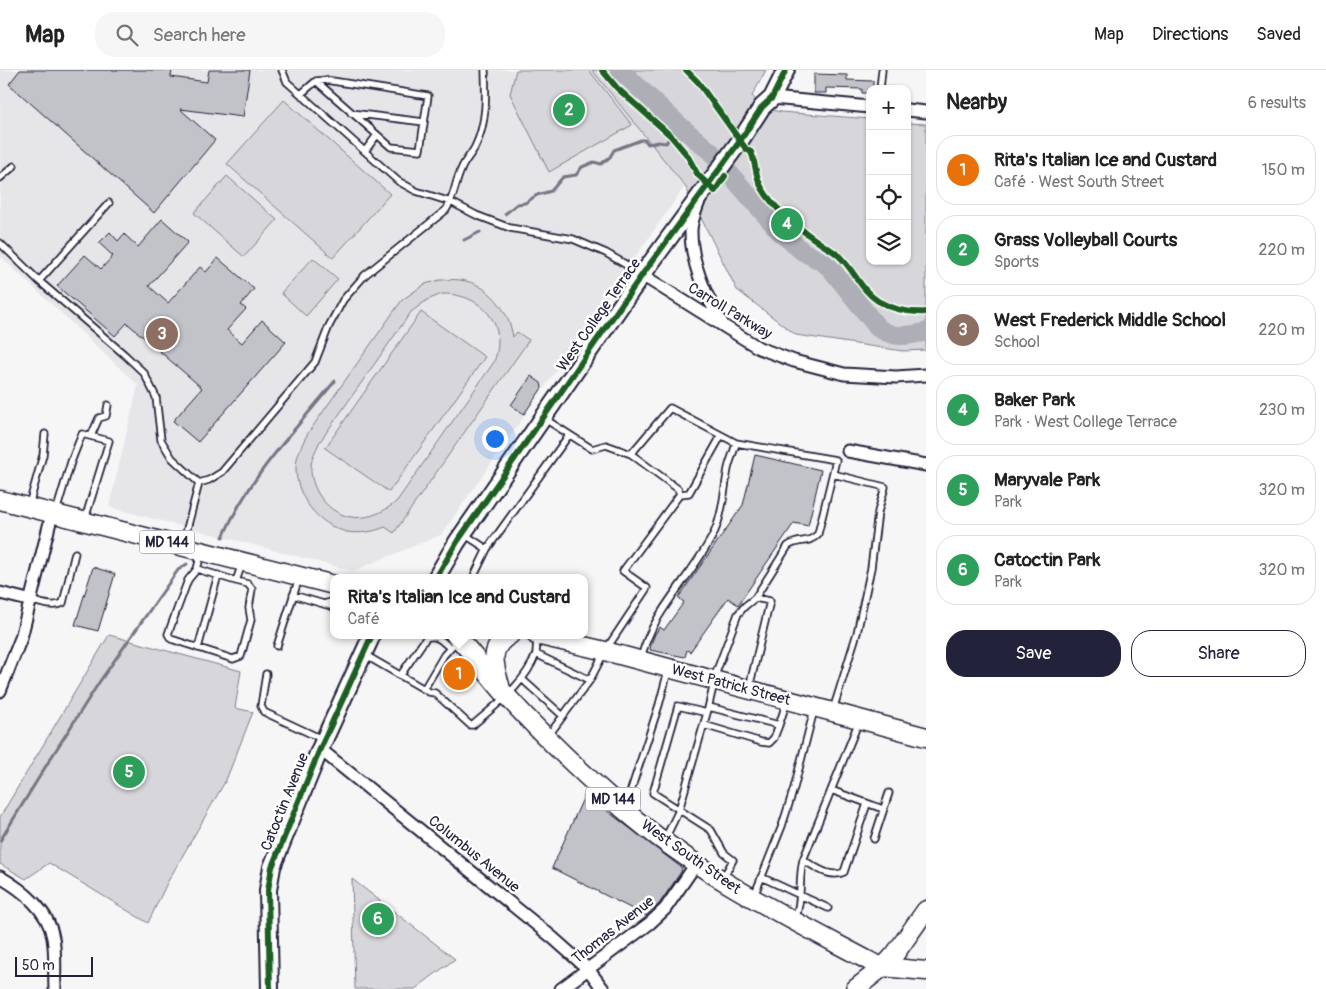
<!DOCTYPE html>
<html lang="en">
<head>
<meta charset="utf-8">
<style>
	body { margin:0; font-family:Pangolin,sans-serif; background:#f6f6f6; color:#222 }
	.controls { position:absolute; right:15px; top:15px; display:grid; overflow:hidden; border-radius:10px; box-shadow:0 1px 4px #0004 }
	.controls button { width:45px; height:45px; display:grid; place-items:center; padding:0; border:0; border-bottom:1px solid #e0e0e0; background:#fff; color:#222; font:25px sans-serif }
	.scale { position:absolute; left:15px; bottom:12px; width:78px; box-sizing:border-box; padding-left:5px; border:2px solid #22223b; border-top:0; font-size:14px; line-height:18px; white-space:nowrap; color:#22223b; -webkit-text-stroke:4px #fff; paint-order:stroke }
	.you { position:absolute; left:494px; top:368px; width:18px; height:18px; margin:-12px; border:4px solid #fff; border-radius:50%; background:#1a73e8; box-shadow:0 0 0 8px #1a73e833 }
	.badge { display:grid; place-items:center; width:32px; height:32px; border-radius:50%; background:#22223b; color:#fff; font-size:16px; font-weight:700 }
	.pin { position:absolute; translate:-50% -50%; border:2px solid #fff; box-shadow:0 1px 5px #0006 }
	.popup { position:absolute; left:330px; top:504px; width:258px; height:65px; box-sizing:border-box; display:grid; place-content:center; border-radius:10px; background:#fff; filter:drop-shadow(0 1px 4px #0005); font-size:16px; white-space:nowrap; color:#767676 }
	.popup b { font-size:19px; color:#222 }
	.popup::after { content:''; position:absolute; left:50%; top:100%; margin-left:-10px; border:10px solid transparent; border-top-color:#fff }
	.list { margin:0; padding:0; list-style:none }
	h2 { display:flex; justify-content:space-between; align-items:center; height:65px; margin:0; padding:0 20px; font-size:21px }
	h2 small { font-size:16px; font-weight:400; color:#767676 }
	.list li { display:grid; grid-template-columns:32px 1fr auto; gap:15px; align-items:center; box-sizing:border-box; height:70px; margin:0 10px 10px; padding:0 10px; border:1px solid #e0e0e0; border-radius:20px }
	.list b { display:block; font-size:19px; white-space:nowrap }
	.list p { margin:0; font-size:16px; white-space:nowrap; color:#767676 }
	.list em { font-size:16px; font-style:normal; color:#767676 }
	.actions { display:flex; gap:10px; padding:15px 20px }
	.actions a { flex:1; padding:11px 0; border:1px solid #22223b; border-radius:20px; text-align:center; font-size:18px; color:#22223b }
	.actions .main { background:#22223b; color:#fff }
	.icon { flex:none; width:28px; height:28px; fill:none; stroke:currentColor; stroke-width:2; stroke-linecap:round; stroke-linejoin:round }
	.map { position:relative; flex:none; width:926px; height:919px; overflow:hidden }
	header { display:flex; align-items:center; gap:30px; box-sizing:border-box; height:70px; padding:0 25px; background:#fff; border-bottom:1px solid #e0e0e0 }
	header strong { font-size:24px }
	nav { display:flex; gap:28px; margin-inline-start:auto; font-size:18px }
	.search { width:350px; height:45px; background:#f6f6f6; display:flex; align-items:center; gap:12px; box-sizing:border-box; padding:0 18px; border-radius:20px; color:#767676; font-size:19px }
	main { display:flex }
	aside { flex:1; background:#fff }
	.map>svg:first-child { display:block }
	.built { fill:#e6e6e9 }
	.green { fill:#d7d7db; stroke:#7c7c8b; fill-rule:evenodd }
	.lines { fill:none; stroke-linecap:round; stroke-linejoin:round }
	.stream { stroke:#767685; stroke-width:3 }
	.river { stroke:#aeaeb7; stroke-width:19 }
	.building { fill:#c2c2c9; stroke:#22223b }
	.lane-casing { stroke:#22223b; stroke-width:9 }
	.street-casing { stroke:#22223b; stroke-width:15 }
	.secondary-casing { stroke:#22223b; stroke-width:20 }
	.primary-casing { stroke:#22223b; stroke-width:21 }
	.lane { stroke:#fff; stroke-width:5.5 }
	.street { stroke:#fff; stroke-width:11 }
	.secondary { stroke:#fff; stroke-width:16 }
	.primary { stroke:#fff; stroke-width:18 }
	.cycleway-casing { stroke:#fff; stroke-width:9 }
	.cycleway { stroke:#1b5e20; stroke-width:6 }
	.labels { text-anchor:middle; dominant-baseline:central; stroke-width:5; stroke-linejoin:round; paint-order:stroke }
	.shield { fill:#fff; stroke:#646476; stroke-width:1 }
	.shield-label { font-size:14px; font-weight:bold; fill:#22223b }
	.street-label { font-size:15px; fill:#22223b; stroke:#fff }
</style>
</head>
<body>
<header>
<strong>Map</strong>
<div class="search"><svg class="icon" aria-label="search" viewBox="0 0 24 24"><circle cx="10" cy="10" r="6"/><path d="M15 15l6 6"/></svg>Search here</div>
<nav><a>Map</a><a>Directions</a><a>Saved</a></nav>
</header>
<main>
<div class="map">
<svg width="926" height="919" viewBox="0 0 926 919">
	<rect width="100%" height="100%" fill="#f6f6f7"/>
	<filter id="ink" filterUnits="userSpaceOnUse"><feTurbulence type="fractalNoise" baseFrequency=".02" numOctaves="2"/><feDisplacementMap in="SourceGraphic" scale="10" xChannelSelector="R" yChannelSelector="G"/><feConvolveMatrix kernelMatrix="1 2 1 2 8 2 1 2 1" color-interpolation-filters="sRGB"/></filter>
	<g filter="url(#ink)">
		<path class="built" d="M0,0H592L685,116L441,465L353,501L109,437L138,315L0,186Z"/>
		<path class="green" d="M516,0H589L632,55L549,102L510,24Z
			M592,0H766L752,26L764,38L781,42L870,49V191H907V53L926,54V280L903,281L796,265L737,220L685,116Z
			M284,30L390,124L333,188L227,94Z
			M227,106L277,150L244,187L194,143Z
			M313,188L338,209L306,246L281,223Z
			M440,210C447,210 454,209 460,210C489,213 509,241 513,267L517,262L529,270L394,463L385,457C373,462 360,464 347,462C318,455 295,426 296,396C297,384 302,374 308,363L402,230L425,214ZM442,224C470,223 499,241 498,273C498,279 496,286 494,292L397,431C372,453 339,455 319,425C314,417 310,405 311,395C312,387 316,380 319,373L411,242L427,230Z
			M421,242L485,287L389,422L325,378Z
			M109,565L241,601L235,638L253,642L226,710L167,813L148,853L49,793L26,809L0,794V747Z
			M352,809L455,889L415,919H355Z"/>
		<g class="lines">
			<path class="stream" d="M505,144L517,134L525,133L537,125L551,121L563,107L576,105L582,97L594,92L601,94L610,87L614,80L641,70H645L648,74L658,72L666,73L679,55
				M464,170L480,162
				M223,467C249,407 294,361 335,311
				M0,771L49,691L100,611L178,500L187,494"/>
			<path class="river" d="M620,0L679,55L711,82L780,162L802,181L824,193L831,199L878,258C896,269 906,266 926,262"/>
		</g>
		<path class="building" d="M20,0H172L171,7L207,12L209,0H250L243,47L180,39L215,70L154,143L9,14Z
			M814,4L847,5V10L873,11V19H870V23H862V19L826,18V23H814Z
			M162,149L188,172L149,216L168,233L200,197L206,202L218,188L254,219L241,235L246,239L227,260L242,273L262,250L286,272L198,372L173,351L202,318L127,253L115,266L57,216L85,185L101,199L113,186L99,173L110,162L118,171L124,164L138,177Z
			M531,306L541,313L542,318L524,344L511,335Z
			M755,385L821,400L808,456L794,453L738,535L728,528L690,582L687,580L685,587L650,580L651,574L655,564L660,557L664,560L684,532L678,528L743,435Z
			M93,497L115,504L98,561L75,555Z
			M585,724L682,798L681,802L659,834L646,846L552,798Z"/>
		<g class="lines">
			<defs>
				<path id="lane" d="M282,0L287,12L398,111L416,121L451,132L476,145L510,158L573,169L606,183L642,204
					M880,19L882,0
					M301,24L316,11L326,10L428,26L420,80L391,77L316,11
					M351,43L424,52
					M365,81L377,65
					M0,108L14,96
					M0,173L39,211L125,285L144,303L156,327L161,370L172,388L199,413
					M39,211L109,133
					M545,349L592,379L606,375L631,384L670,338L736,373
					M91,366L99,348L106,346L108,335
					M833,404L885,417L878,442L871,498L857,563L833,640
					M199,413L209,410L222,402L315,292L329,256L343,230L365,205L446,140C454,128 455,113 461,100C464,91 471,85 475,77C487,53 486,26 485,0
					M680,424L689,423L721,366
					M29,435L43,385L45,364
					M56,442L71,392L82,364L109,371L85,449
					M464,464L487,479L569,365
					M183,474L199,413
					M201,484L197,499L236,511L242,494
					M197,499L188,510L168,564L171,569L233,589L241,586L251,550L249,538L252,519L248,514L236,511
					M473,508L487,479
					M293,525L334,537
					M32,531C42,533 54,538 63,533L75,483
					M324,534L334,531
					M537,568L536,584L590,610
					M277,576L299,508
					M198,578L218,505
					M365,585L429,622L435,623L470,655H473C497,634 525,614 536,584
					M641,589C651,542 693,506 714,463C723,443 724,420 728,399C730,390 734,382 736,373L836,390L818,464C807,475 800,468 788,476L755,528
					M266,604L261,636L264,642L324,670
					M400,606L426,568C437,564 442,571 450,578
					M523,610L563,646
					M424,619L444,585L452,576
					M709,637L779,655L787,631
					M707,643L678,636L653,723L711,760L724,783L733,790L723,808
					M704,655L761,672L769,673L774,668L779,655
					M548,666L590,610L605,581L647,518L623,501L680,424L678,419L631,384
					M831,720L883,739
					M625,738L659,635L668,601
					M665,769L679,740L707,643L717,600L738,544L745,536L755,528L770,531L749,618
					M874,769L889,723
					M803,790C816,797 830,809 844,802L867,734
					M761,807L828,838
					M754,826L782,756L794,718L814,640
					M795,849C803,830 798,810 803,790L859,651"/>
				<path id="street" d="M772,28L870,37
					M907,40L926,42
					M698,134C695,142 691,152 691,161C691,194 705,225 722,253
					M642,205L759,278L794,291L844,304L896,307L926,305
					M848,381L926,395
					M0,523L32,531
					M0,621L21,568L52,444
					M320,679L553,868L588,899L603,919
					M0,807C23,820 49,841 53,868C56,884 54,902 55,919
					M561,919L650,853L665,839L696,794"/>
				<path id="secondary" d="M436,508L457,472L642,205L740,71L762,37L772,28L786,0
					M270,919L268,820L272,797L320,679L372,565"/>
				<path id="primary" d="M0,430L334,515
					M455,565C473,583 487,604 504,623C541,664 582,703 623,739C697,803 785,846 871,892L883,897L926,901
					M536,565L605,581L926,667
					M500,615C494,595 488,577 510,565
					M855,919L883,897L895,884L926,840"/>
			</defs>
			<use href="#lane" class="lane-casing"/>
			<use href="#street" class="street-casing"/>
			<use href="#secondary" class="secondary-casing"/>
			<use href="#primary" class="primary-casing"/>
			<use href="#lane" class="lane"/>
			<use href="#street" class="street"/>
			<use href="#secondary" class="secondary"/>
			<use href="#primary" class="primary"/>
			<defs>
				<path id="cycleway" d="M602,0L617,18L671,66L687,85L698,105L715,121L725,106
					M686,0L698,12L746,79L751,82C756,93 755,107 762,118C773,138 801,160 820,173C827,178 835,181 841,188C855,202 861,220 878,231C892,239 910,243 926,242
					M436,508L457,472L642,205L740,71L762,37L772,28L786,0
					M270,919L268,820L272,797L320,679L372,565"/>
			</defs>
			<use href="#cycleway" class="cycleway-casing"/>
			<use href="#cycleway" class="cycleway"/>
		</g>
	</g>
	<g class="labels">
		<g class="shield">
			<rect x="139.5" y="460.5" width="55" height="23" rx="4"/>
			<rect x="585.5" y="717.5" width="55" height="23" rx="4"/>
		</g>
		<g class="shield-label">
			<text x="167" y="472">MD 144</text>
			<text x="613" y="729">MD 144</text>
		</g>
		<g class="street-label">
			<text transform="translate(730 241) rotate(31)">Carroll Parkway</text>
			<text transform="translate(599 245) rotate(-55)">West College Terrace</text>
			<text transform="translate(731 615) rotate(15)">West Patrick Street</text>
			<text transform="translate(285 732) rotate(-68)">Catoctin Avenue</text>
			<text transform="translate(474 784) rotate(39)">Columbus Avenue</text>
			<text transform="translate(691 787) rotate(35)">West South Street</text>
			<text transform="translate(613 860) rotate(-38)">Thomas Avenue</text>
		</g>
	</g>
</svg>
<div class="controls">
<button>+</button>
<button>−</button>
<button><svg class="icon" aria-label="locate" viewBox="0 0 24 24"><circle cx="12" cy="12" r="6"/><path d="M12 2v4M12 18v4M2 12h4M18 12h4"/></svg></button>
<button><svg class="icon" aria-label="layers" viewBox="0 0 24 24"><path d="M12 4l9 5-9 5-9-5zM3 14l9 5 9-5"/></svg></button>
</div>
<div class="scale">50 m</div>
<div class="you"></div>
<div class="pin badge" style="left:459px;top:604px;background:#e8710a">1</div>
<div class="popup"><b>Rita's Italian Ice and Custard</b>Café</div>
<div class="pin badge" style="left:569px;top:40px;background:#2e9e5b">2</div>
<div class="pin badge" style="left:162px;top:264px;background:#8d6e63">3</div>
<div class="pin badge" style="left:787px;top:154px;background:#2e9e5b">4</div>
<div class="pin badge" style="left:129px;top:702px;background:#2e9e5b">5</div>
<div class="pin badge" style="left:378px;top:849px;background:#2e9e5b">6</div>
</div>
<aside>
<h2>Nearby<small>6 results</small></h2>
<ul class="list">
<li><span class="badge" style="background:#e8710a">1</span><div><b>Rita's Italian Ice and Custard</b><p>Café · West South Street</p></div><em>150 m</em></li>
<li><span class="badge" style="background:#2e9e5b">2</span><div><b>Grass Volleyball Courts</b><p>Sports</p></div><em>220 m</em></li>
<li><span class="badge" style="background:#8d6e63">3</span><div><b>West Frederick Middle School</b><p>School</p></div><em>220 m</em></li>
<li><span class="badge" style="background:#2e9e5b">4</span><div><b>Baker Park</b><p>Park · West College Terrace</p></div><em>230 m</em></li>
<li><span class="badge" style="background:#2e9e5b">5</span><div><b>Maryvale Park</b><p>Park</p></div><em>320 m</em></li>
<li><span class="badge" style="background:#2e9e5b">6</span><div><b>Catoctin Park</b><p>Park</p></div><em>320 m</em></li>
</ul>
<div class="actions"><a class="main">Save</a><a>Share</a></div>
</aside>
</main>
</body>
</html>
